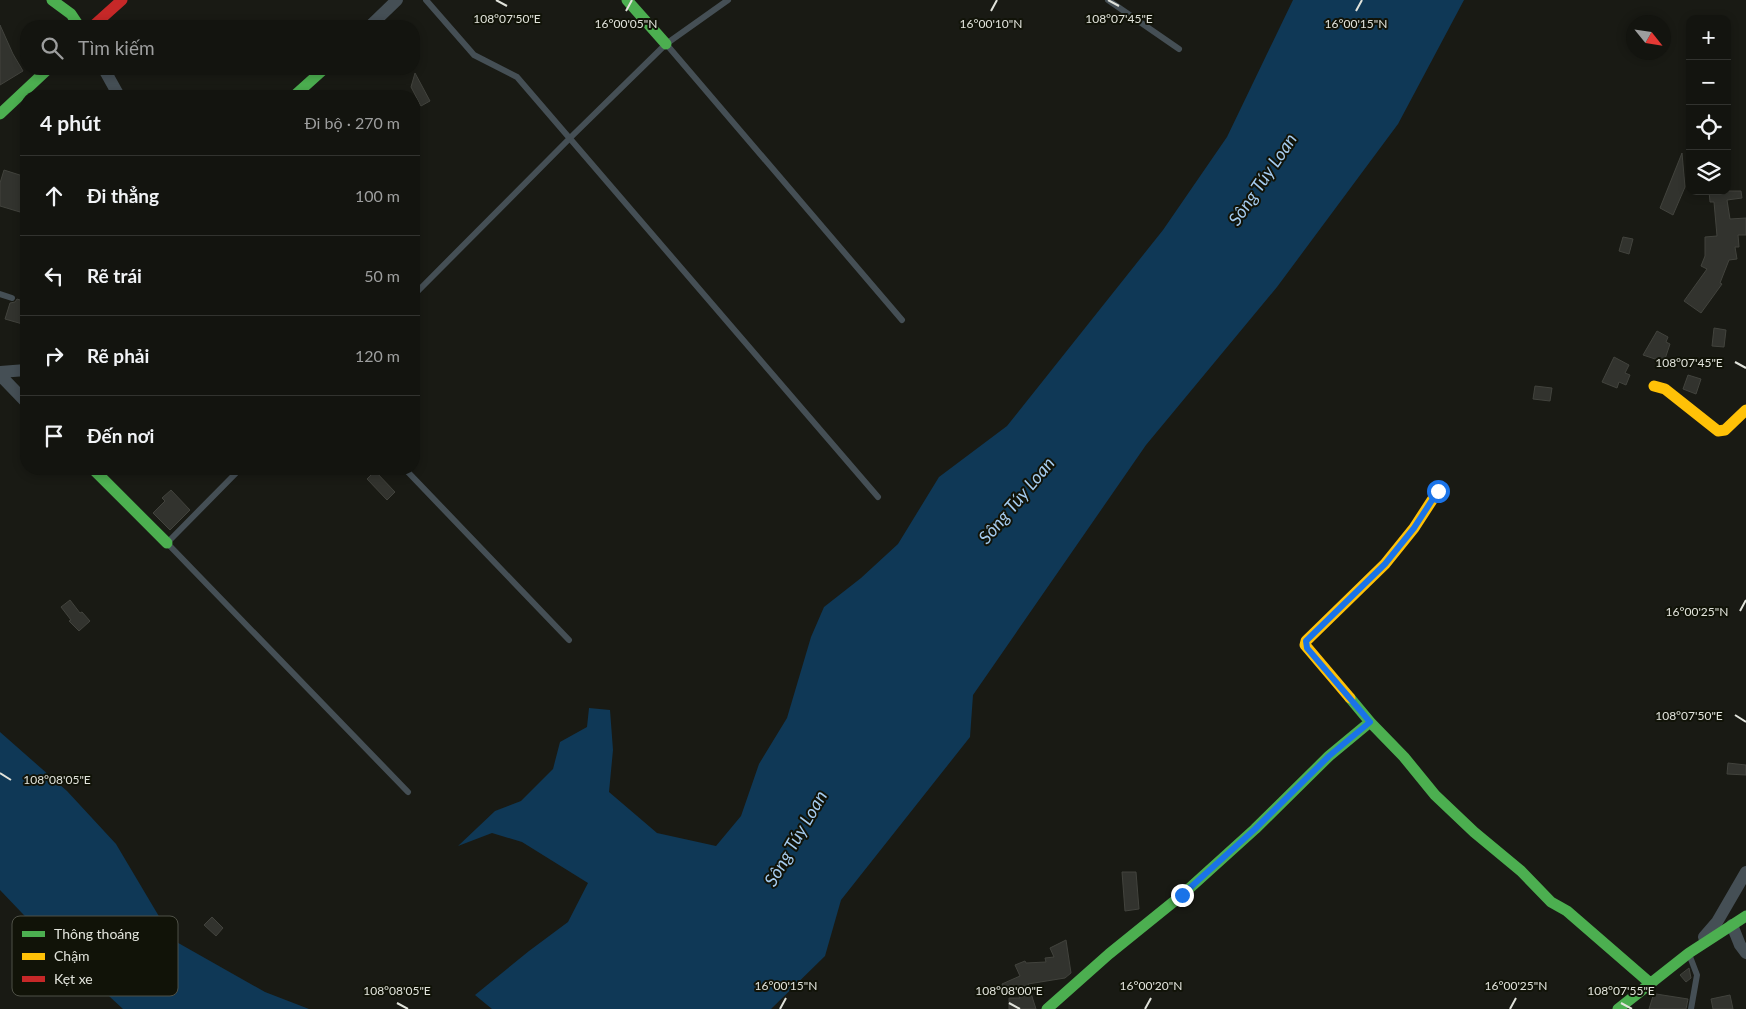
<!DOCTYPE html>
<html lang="vi">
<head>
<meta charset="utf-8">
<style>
	body { margin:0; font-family:Lato,sans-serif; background:#20211d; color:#f1f3f6 }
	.controls { position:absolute; right:15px; top:15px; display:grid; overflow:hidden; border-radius:10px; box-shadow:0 2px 8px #0003 }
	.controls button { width:45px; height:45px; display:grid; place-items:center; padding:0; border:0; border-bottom:1px solid #32332f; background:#13140f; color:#f1f3f6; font:25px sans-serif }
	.compass { position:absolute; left:1626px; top:15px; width:45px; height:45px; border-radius:50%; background:#13140f; box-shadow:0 2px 8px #0003; rotate:120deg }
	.stop { position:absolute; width:15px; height:15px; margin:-11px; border:4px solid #1a73e8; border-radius:50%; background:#fff }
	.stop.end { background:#1a73e8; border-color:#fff; box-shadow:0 1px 5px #0008 }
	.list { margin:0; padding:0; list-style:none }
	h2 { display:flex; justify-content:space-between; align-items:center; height:65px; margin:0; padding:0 20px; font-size:21px }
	h2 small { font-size:16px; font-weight:400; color:#9d9e9e }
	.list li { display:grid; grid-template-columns:32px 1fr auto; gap:15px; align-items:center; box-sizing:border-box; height:80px; padding:0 20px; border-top:1px solid #32332f }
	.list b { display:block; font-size:19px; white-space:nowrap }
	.list em { font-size:16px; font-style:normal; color:#9d9e9e }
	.icon { flex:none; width:28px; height:28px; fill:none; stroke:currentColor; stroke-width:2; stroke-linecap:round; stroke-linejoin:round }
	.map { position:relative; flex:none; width:1746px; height:1009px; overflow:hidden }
	.search { position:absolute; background:#13140f; box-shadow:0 2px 8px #0003; left:20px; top:20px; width:400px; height:55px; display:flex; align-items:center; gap:12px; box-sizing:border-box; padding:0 18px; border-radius:20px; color:#9d9e9e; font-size:19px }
	.panel { position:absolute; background:#13140f; box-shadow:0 2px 8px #0003; left:20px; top:90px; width:400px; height:385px; border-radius:20px }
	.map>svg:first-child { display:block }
	.water { fill:#0f3856 }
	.building { fill:#32332e; stroke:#42433d }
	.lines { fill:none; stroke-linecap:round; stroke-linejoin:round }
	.lane { stroke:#454f55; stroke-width:6 }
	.street { stroke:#454f55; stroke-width:12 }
	.fast { stroke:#4caf50; stroke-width:11 }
	.slow { stroke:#ffc107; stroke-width:11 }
	.jam { stroke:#c62828; stroke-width:11 }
	.route { stroke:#1a73e8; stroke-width:6 }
	.ticks { fill:none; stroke:#e1e3db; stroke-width:2 }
	.labels { text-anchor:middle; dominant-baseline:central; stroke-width:4; stroke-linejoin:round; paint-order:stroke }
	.water-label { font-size:18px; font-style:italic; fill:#a5cbee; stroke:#111308 }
	.key { fill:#111308; stroke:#4f5147; stroke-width:1 }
	.key-label { font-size:14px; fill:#e1e3db }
	.ticks-label { font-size:12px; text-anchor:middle; fill:#e1e3db; stroke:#111308; stroke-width:4; stroke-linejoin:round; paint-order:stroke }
</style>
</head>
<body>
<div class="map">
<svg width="1746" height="1009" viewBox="0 0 1746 1009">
	<rect width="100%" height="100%" fill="#191a14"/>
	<path class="water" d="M1293,0H1464L1398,124L1277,287L1146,445L973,695L970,737L841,900L825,956L771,1009H492L475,995L529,951L568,922L588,883L522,842L492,833L458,846L495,811L521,801L553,769L560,742L587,727L589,708L610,710L613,750L609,792L657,833L716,846L741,816L759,764L787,718L811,637L824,607L861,578L898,544L939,477L1007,426L1163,230L1227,137Z
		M0,732L67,791L116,844L173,940L265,992L309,1009H123L42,934L0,890Z"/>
	<path class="building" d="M0,25L13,54L23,71L0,85Z
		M415,73L430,101L421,106L411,87Z
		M1682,153L1685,187L1673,215L1660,208Z
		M4,170L26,177V194L20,212L0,206V183Z
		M1709,191H1741L1742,198L1727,200L1730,219L1746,218V235H1738L1739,247H1735L1737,259L1729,260L1720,283L1722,284L1701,313L1684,301L1707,269L1701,266L1705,256V237L1717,236L1714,202H1710Z
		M1623,237L1633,239L1629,254L1619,251Z
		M17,299L26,302V325L5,319L10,303L15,302Z
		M1714,328L1726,330L1724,347L1712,346Z
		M1657,331L1668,337L1666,342L1670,344L1664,362L1643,355Z
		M1614,357L1629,365L1625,373L1630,375L1626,385L1619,382L1617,388L1602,382Z
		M1688,375L1701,379L1696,394L1683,389Z
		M1535,386L1552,388L1550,401L1533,399Z
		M375,471L395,492L387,500L367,479Z
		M171,490L190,510L170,530L153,513L165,501L162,498Z
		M70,600L80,613L82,612L90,621L79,631L69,621L71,620L61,607Z
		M1728,763L1746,765V775L1727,774Z
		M1122,872H1136L1139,909L1125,911Z
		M212,917L223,928L216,936L204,925Z
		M1066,940L1071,973L1065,978L1028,984L1036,1009H1009V998H1020L1014,986L1003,987L1002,984L1020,976L1015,965L1025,961L1026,963L1046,962L1045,958L1054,957L1050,948Z
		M1689,968L1691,978L1686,982L1680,975Z
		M1656,994L1688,999L1686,1009H1649L1653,996Z
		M1730,995L1733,1009H1713L1711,999Z"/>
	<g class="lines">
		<path class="lane" d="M426,0L474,55L517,77L878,497
			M1108,0L1179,49
			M667,45L902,320
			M0,294L12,298
			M414,295L570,138L666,44L728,0
			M240,469L167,543L408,792
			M405,469L569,640
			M1689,954L1697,975L1691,1009"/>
		<path class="street" d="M370,26L397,0
			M104,69L119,96
			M0,372L26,370
			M0,375L26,402
			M1732,925L1740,945L1746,953
			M1704,937L1717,922L1746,872"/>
		<path class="fast" d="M52,0L71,14L79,26
			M627,0L666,44
			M294,96L324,69
			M0,114L48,69
			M93,469L167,543
			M1350,698L1370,722L1404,757L1435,795L1474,832L1521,871L1551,902L1567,911L1650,983
			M1047,1009L1109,954L1182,895L1255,829L1329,756L1370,722
			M1618,1009L1689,953L1746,916"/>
		<path class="slow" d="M1654,386L1665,389L1718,431L1725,430L1746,410
			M1350,698L1305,645L1306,641L1385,564L1414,528L1438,491"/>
		<path class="jam" d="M93,26L122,0"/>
	</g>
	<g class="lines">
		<path class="route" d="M1182,895L1255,829L1329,756L1370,722L1307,648L1306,641L1385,564L1414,528L1438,491"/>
	</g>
	<path class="ticks" d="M496,0L507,6M1108,0L1119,6M626,11L632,0M991,11L997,0M1356,11L1362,0M1735,362L1746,368M1740,611L1746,600M1735,715L1746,722M0,773L11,780M397,1003L408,1009M1009,1003L1020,1009M1621,1003L1632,1009M780,1009L786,998M1145,1009L1151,998M1510,1009L1516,998"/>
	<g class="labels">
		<g class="water-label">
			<text transform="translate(1262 179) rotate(-56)">Sông Túy Loan</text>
			<text transform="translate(1016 500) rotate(-50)">Sông Túy Loan</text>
			<text transform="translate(795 838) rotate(-60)">Sông Túy Loan</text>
		</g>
	</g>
	<rect x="12" y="916" width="166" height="80" rx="8" class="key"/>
	<rect x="22" y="931" width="23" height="6" fill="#4caf50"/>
	<rect x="22" y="953" width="23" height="7" fill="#ffc107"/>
	<rect x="22" y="976" width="23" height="6" fill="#c62828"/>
	<g class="key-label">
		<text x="54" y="939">Thông thoáng</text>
		<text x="54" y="961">Chậm</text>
		<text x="54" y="984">Kẹt xe</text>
	</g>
	<g class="ticks-label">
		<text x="1119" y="23">108°07'45"E</text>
		<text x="507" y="23">108°07'50"E</text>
		<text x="626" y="28">16°00'05"N</text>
		<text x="991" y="28">16°00'10"N</text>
		<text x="1356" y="28">16°00'15"N</text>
		<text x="1689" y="367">108°07'45"E</text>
		<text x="1697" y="616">16°00'25"N</text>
		<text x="1689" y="720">108°07'50"E</text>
		<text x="57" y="784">108°08'05"E</text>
		<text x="786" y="990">16°00'15"N</text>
		<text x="1151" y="990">16°00'20"N</text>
		<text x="1516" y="990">16°00'25"N</text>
		<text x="397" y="995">108°08'05"E</text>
		<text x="1009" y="995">108°08'00"E</text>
		<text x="1621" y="995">108°07'55"E</text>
	</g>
</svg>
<div class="controls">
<button>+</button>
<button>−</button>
<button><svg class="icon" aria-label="locate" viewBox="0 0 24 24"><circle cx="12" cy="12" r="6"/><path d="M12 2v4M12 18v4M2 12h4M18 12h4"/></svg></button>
<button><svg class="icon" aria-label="layers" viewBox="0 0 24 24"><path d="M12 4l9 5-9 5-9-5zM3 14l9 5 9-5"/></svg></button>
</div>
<svg class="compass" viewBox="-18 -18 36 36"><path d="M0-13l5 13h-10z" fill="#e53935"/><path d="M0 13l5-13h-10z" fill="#9d9e9e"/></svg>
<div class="stop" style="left:1438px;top:491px"></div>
<div class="stop end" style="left:1182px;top:895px"></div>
<div class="search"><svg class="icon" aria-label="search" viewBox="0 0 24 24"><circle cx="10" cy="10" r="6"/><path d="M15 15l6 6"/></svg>Tìm kiếm</div>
<section class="panel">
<h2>4 phút<small>Đi bộ · 270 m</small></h2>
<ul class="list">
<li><svg class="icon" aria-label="ahead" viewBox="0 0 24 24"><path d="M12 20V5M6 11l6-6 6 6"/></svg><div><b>Đi thẳng</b></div><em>100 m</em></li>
<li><svg class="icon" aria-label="left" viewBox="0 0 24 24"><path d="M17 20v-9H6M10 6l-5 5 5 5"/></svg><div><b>Rẽ trái</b></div><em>50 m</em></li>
<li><svg class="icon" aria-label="right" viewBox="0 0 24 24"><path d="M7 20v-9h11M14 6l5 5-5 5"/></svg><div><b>Rẽ phải</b></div><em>120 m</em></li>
<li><svg class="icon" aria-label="arrive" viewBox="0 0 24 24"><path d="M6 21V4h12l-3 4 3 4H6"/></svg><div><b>Đến nơi</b></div></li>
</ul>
</section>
</div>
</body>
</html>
